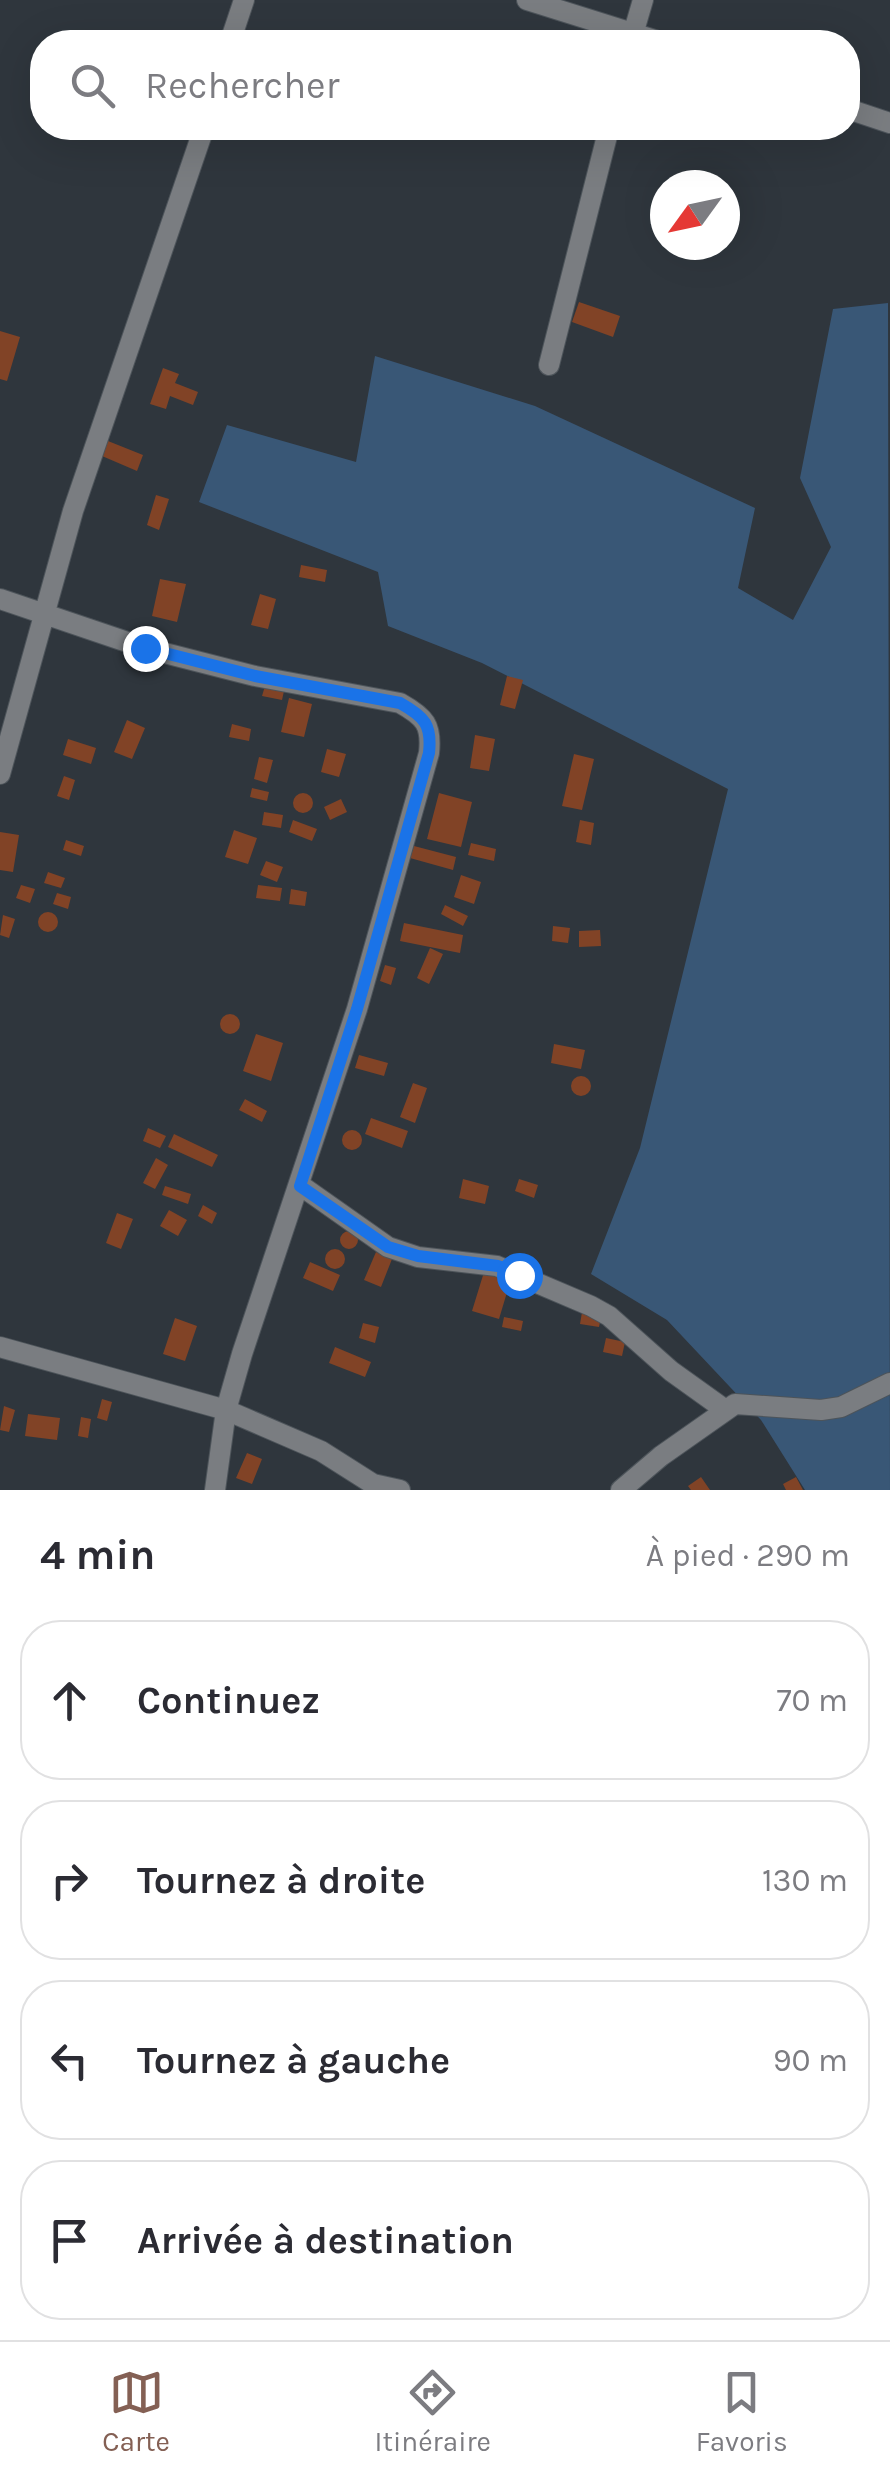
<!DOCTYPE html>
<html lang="fr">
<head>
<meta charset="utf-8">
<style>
	body { margin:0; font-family:Karla,sans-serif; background:#f7f7f7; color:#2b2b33 }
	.compass { position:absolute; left:650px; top:170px; width:90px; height:90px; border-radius:50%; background:#fff; box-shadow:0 10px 40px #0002; rotate:237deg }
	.stop { position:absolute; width:30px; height:30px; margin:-22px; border:8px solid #1a73e8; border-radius:50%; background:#fff }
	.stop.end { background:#1a73e8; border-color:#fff; box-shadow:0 2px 10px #0008 }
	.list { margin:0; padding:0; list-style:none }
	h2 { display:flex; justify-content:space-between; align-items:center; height:130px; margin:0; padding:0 40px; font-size:42px }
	h2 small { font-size:32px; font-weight:400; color:#7c7c81 }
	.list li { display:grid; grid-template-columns:65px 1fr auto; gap:30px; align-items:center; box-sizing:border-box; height:160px; margin:0 20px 20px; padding:0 20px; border:2px solid #e1e1e2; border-radius:40px }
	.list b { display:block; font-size:38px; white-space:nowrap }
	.list em { font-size:32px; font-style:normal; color:#7c7c81 }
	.icon { flex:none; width:55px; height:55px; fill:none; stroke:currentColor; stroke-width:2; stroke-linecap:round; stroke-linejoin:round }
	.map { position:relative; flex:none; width:890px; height:1490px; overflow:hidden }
	.search { position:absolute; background:#fff; box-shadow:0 10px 40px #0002; left:30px; right:30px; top:30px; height:110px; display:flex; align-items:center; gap:25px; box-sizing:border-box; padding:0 35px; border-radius:40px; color:#7c7c81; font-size:38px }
	.sheet { height:850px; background:#fff }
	nav { display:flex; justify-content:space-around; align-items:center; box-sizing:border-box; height:140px; border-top:2px solid #e1e1e2; background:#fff; font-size:28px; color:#7c7c81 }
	nav a { display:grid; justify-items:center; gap:5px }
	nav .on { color:#846054 }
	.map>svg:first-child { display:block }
	.green { fill:#395776 }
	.building { fill:#814326 }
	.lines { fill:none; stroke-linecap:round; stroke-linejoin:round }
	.street-casing { stroke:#4d545a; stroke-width:22 }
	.street { stroke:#7a7d81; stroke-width:20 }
	.route { stroke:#1a73e8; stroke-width:12 }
</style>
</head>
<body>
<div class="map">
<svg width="890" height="1490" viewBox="0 0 890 1490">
	<rect width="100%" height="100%" fill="#2f363d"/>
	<path class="green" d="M888,303L890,1490H805L761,1420L667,1320L591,1274L640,1148L728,789L482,663L388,626L378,572L199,502L227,425L356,462L375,356L535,406L755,508L738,588L793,620L831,547L800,478L833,309Z"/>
	<path class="building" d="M579,302L620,316L613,337L572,322Z
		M0,331L20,337L7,381L0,379Z
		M163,368L179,374L175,383L198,392L193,405L170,396L166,409L150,404Z
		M108,441L143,455L137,471L102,456Z
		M156,495L169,499L159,530L147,525Z
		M301,565L327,570L325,582L299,577Z
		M160,579L186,584L177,622L152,616Z
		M260,594L276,599L268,629L251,625Z
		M507,676L523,680L515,709L500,705Z
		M265,686L284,691L282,700L262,696Z
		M289,698L312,704L304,737L281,732Z
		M127,720L145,728L132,759L114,752Z
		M232,724L251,729L249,741L229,737Z
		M475,735L495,739L489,771L470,768Z
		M68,739L96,748L91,764L63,755Z
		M327,749L346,754L339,777L321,772Z
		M574,754L594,759L582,810L562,806Z
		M259,757L273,760L267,783L254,779Z
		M64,776L75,780L69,800L57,796Z
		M252,788L269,792L267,801L250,797Z
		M439,793L472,802L461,847L427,839Z
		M293 803a10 10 0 1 1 20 0a10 10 0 1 1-20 0Z
		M341,799L347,812L330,820L324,807Z
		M264,812L283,815L281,828L262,825Z
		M293,820L317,829L312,841L289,832Z
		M580,820L594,823L591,845L576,842Z
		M234,830L257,838L248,864L225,857Z
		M0,832L19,835L13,872L0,870Z
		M66,840L84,846L81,856L63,850Z
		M471,843L496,849L494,861L468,855Z
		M414,846L456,857L453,870L410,858Z
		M266,861L283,867L277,882L260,875Z
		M48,872L65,878L61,888L44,883Z
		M461,875L481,882L474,904L454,897Z
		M21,885L35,889L30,903L16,898Z
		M258,885L282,888L280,901L256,898Z
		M291,889L307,892L305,906L289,904Z
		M57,893L71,897L68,909L53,904Z
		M445,905L468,916L463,926L441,914Z
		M38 922a10 10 0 1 1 20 0a10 10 0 1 1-20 0Z
		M3,915L15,919L9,938L0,935Z
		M404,923L463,935L460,953L400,941Z
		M553,926L570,928L568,943L552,941Z
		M600,930L601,946L579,947V931Z
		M430,948L443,954L429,984L417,978Z
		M385,965L396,968L391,985L380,981Z
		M220 1024a10 10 0 1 1 20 0a10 10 0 1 1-20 0Z
		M256,1034L283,1043L271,1081L243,1071Z
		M554,1044L585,1050L581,1069L551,1063Z
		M359,1055L388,1063L384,1076L355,1068Z
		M571 1086a10 10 0 1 1 20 0a10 10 0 1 1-20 0Z
		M413,1083L427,1088L415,1123L400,1117Z
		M245,1099L267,1111L262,1122L239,1110Z
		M371,1118L408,1131L402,1148L365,1134Z
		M148,1128L166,1136L160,1148L143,1141Z
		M342 1140a10 10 0 1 1 20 0a10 10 0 1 1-20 0Z
		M174,1134L218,1155L212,1167L168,1147Z
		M156,1158L168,1165L155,1189L143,1183Z
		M463,1179L489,1186L485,1204L459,1198Z
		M519,1179L538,1185L534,1198L515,1191Z
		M165,1186L191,1194L188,1204L162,1195Z
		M203,1205L217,1213L212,1224L198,1216Z
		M169,1210L187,1220L178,1236L160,1226Z
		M117,1213L133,1219L121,1249L106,1243Z
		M340 1240a9 9 0 1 1 18 0a9 9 0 1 1-18 0Z
		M325 1259a10 10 0 1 1 20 0a10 10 0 1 1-20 0Z
		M376,1252L392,1259L381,1287L364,1280Z
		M310,1262L340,1275L333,1291L303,1278Z
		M484,1272L511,1279L499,1319L472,1311Z
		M582,1312L601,1317L599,1327L580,1324Z
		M504,1317L523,1321L521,1331L502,1327Z
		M175,1318L197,1326L185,1361L163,1354Z
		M363,1323L379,1327L375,1343L359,1338Z
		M606,1338L625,1342L622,1356L603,1352Z
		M335,1347L371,1362L365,1377L329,1363Z
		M102,1399L112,1402L107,1421L97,1418Z
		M4,1406L15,1410L9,1432L0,1430Z
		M28,1414L60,1418L57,1440L25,1436Z
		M81,1417L91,1419L88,1438L78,1436Z
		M247,1453L262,1459L252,1484L236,1478Z
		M701,1477L710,1490H691L688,1486Z
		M796,1477L803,1490H786L783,1484Z"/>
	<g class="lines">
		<defs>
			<path id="street" d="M527,0L661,42
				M631,41L643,0
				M230,42L244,0
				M848,109L890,123
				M549,365L609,128
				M0,599L145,648L255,676L400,703C425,717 432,725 429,753L357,1009L242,1354L226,1410L215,1490
				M0,774L73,511L204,128
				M300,1185L388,1247L418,1257L497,1266L591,1306L609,1316L671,1371L724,1409
				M0,1347L226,1410L321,1451L373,1484L400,1490
				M621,1490L661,1456L735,1404L821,1410L841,1407L890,1383"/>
		</defs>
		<use href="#street" class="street-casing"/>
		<use href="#street" class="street"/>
	</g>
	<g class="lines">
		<path class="route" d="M145,648L255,676L400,703C425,717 432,725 429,753L357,1009L300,1186L388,1247L418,1256L498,1266L519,1275"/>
	</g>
</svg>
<svg class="compass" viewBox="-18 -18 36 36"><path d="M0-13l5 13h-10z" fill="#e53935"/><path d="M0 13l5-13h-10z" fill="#7c7c81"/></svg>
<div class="stop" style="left:519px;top:1275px"></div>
<div class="stop end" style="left:145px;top:648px"></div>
<div class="search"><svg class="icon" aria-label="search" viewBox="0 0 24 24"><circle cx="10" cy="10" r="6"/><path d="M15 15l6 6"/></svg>Rechercher</div>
</div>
<section class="sheet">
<h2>4 min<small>À pied · 290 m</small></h2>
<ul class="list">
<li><svg class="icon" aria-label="ahead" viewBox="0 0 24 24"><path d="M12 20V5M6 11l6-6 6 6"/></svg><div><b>Continuez</b></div><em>70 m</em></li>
<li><svg class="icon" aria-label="right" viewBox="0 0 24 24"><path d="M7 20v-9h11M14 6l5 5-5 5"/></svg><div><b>Tournez à droite</b></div><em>130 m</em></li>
<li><svg class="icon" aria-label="left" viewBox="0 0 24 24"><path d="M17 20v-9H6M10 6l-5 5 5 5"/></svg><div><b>Tournez à gauche</b></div><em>90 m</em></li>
<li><svg class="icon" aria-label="arrive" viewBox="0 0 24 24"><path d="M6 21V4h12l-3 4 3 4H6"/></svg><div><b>Arrivée à destination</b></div></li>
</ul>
</section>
<nav>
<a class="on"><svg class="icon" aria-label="map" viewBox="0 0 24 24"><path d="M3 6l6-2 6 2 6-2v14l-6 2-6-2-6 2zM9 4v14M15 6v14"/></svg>Carte</a>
<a><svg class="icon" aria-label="directions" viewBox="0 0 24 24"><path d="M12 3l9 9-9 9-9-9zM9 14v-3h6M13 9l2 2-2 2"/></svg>Itinéraire</a>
<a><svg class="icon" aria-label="saved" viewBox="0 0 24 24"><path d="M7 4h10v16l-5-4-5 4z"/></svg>Favoris</a>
</nav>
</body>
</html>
